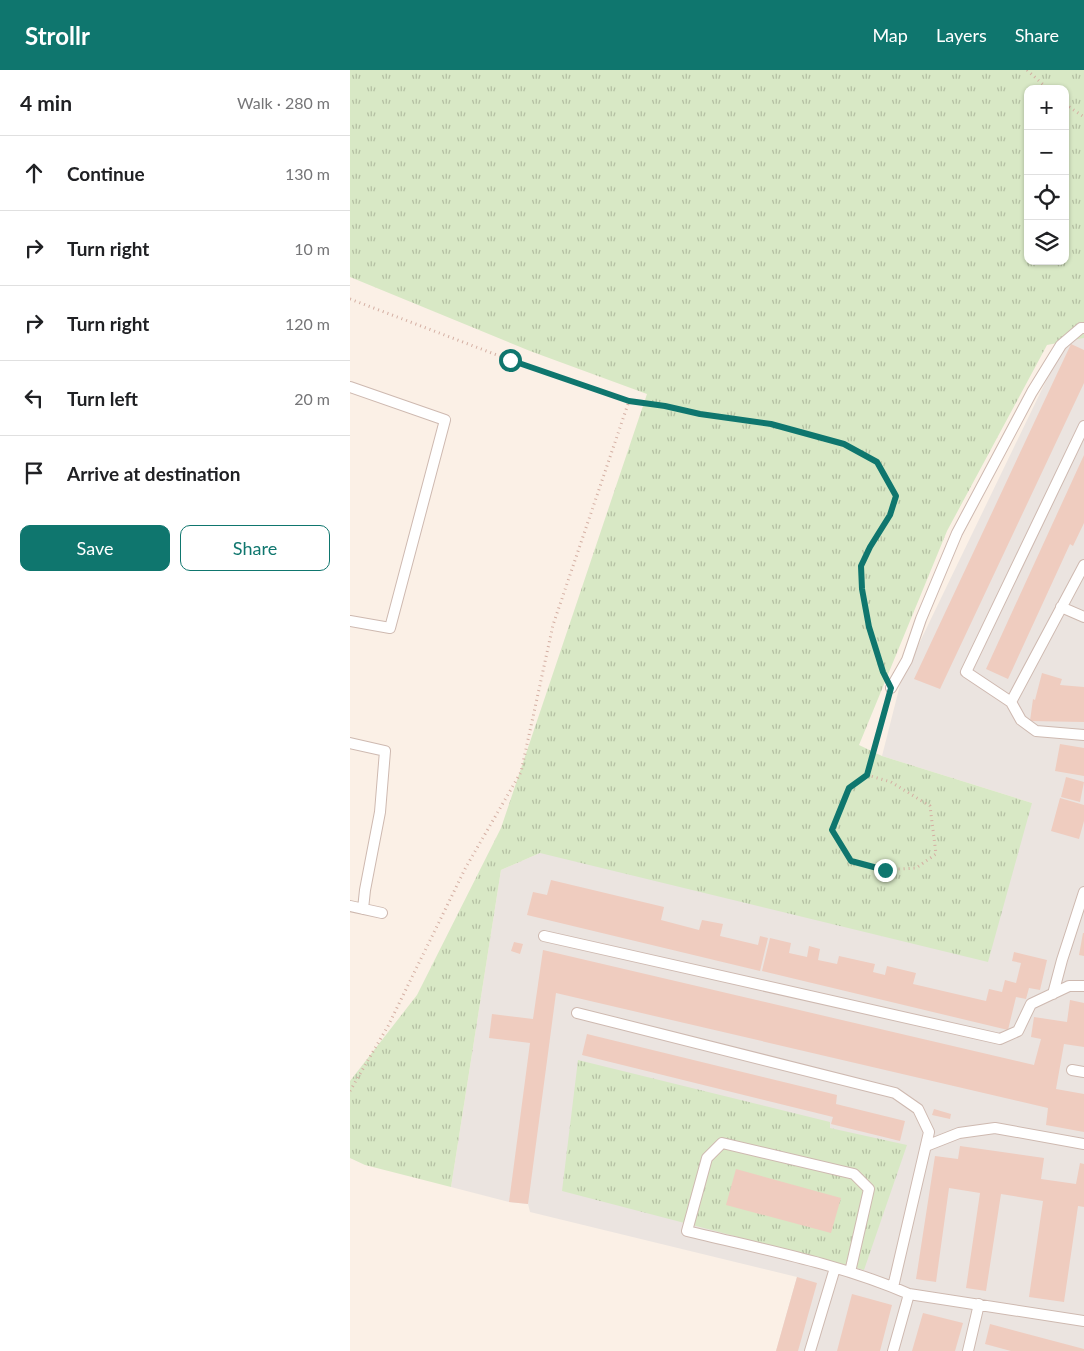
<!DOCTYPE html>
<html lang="en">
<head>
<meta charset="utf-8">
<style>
	body { margin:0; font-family:Lato,sans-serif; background:#f2f2f2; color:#202124 }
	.controls { position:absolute; right:15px; top:15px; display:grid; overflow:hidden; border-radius:10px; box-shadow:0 1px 4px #0004 }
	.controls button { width:45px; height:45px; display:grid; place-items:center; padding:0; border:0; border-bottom:1px solid #e0e0e0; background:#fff; color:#202124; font:25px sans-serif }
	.stop { position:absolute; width:15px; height:15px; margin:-11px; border:4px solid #0f766e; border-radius:50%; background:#fff }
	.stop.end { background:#0f766e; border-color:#fff; box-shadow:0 1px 5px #0008 }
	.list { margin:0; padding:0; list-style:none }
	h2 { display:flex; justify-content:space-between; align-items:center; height:65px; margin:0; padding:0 20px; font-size:21px }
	h2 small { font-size:16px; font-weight:400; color:#757577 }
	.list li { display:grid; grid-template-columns:32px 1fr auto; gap:15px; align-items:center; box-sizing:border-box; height:75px; padding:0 20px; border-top:1px solid #e0e0e0 }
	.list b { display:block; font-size:19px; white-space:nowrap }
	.list em { font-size:16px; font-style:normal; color:#757577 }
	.actions { display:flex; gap:10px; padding:15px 20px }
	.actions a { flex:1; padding:11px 0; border:1px solid #0f766e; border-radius:10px; text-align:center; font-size:18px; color:#0f766e }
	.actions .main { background:#0f766e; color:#fff }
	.icon { flex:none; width:28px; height:28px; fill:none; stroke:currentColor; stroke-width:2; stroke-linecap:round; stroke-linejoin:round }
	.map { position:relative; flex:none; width:734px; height:1281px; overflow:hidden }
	header { display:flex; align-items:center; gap:30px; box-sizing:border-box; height:70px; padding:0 25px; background:#0f766e; color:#fff }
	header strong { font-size:24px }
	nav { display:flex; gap:28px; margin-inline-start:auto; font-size:18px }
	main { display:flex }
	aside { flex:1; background:#fff }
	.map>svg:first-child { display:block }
	.industrial { fill:#ebe4e0 }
	.grass { fill:url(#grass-tufts); fill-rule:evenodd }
	.building { fill:#efccbf }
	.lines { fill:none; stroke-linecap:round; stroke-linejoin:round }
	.service-casing { stroke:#ceb9b0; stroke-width:12 }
	.path { stroke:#d4afa3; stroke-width:3; stroke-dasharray:1 4; stroke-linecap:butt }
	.service { stroke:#fff; stroke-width:10 }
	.route { stroke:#0f766e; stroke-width:6 }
</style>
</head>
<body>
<header>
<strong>Strollr</strong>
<nav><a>Map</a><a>Layers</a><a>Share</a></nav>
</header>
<main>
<aside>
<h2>4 min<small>Walk · 280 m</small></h2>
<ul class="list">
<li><svg class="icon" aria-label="ahead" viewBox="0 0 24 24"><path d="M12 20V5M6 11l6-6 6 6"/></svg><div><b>Continue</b></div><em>130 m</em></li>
<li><svg class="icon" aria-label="right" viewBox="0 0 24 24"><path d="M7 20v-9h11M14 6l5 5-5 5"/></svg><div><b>Turn right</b></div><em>10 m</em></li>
<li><svg class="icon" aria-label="right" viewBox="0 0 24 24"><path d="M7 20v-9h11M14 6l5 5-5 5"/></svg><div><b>Turn right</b></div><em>120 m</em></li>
<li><svg class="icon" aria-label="left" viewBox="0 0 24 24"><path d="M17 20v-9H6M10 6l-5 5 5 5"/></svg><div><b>Turn left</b></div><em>20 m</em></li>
<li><svg class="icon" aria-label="arrive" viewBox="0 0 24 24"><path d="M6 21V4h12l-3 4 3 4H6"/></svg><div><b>Arrive at destination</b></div></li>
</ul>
<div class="actions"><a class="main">Save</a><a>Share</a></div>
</aside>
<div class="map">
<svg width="734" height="1281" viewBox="0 0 734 1281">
	<defs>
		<pattern id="grass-tufts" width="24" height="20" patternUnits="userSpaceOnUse" patternTransform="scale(1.25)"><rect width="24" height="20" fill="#d8e8c5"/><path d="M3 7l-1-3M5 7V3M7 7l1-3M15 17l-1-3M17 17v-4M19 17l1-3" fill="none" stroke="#b4bfa2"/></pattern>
	</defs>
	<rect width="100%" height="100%" fill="#fbf0e6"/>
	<path class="industrial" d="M734,268V1281H426L447,1207L180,1142L178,1134L159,1132L101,1117L151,800L190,783L682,733L532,686L551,611L708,286L723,269Z"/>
	<path class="grass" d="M0,0H734V268L697,275L597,461L509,675L532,686L682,733L638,892L190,783L151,800L101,1117L15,1095L0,1088V1011L67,925L151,758L297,324L180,281L0,207ZM678,19H715V191H678Z
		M228,990L480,1052V1058L557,1075L514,1200L212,1121Z"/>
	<path class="building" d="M721,274L734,280V313L590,619L564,609Z
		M734,385V453L723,476L720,474L658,609L636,599Z
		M692,603L712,609L710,615L734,617V652L680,651L683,629L685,630Z
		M710,674L734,678V706L705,701Z
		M716,707L734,712L730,732L711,727Z
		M710,728L734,735V751L729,769L701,761Z
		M201,810L314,837L311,850L349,860L352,850L373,854L370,866L408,875L410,866L418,868L410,901L177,845L183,822L197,825Z
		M733,863H734V886L729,885Z
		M420,868L441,873L439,883L457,887L459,876L470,879L468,890L487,894L489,886L525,894L523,902L535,905L537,896L566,903L563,914L636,931L639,919L652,922L655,910L666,913L671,893L662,891L664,882L697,890L690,920L679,918L676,929L666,927L658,960L412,901Z
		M164,872L173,874L170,884L161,881Z
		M193,880L684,995L691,969L681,967L684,947L717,952L720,930L734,933V977L714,974L706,1019L734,1024V1062L696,1055L698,1038L206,923L178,1134L159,1132L180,973L139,968L142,944L183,949Z
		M237,964L487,1025L486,1034L555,1051L550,1071L481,1054L483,1047L232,985Z
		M584,1039L601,1044L600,1049L582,1045Z
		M610,1076L694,1088L691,1109L726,1114L730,1093L734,1094V1137L728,1136L714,1232L679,1227L693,1131L651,1124L636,1221L616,1218L630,1123L599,1118L586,1212L566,1209L585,1086L608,1089Z
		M386,1099L491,1128L481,1163L376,1135Z
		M447,1207L467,1213L448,1281H426Z
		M502,1224L542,1235L530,1281H487Z
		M573,1243L613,1253L605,1281H562Z
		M640,1254L734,1279V1281H661L635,1274Z"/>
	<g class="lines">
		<defs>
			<path id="service" d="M0,317L95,350L40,558L0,551
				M734,356L616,602L661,632L671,650L686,661L734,665
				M711,537L734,547
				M541,618L557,590L571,549L607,463L682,322L711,275L731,258H734
				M661,632L734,495
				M0,673L35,681L30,742L15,820L13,839
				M0,836L32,843
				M194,866L650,969L668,961L681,934L719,916H734
				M703,924L712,890L734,822
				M227,943L545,1023L568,1039L579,1062L543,1217
				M722,1000L734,1002
				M576,1076L609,1063L645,1058L734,1074
				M500,1202L519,1119L504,1104L372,1073L357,1088L337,1161C411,1179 488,1193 559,1224L734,1251
				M460,1281L485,1198
				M543,1281L559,1224
				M618,1281L629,1234"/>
		</defs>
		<use href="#service" class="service-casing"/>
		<path class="path" d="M677,0L698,19
			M715,34L734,47
			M0,229L189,301L279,331L315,336L350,344L421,354L494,375L527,392L546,426C544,432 543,438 540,444C533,462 517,476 512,494C506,514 525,582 533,603
			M517,705L541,712L580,736L586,784L566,798L535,800L501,791L482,760L499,718L517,705L537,632
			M0,1021L38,956L116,797L171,702L203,555L279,331"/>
		<use href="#service" class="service"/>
	</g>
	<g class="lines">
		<path class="route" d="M160,290L279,331L315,336L350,344L421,354L494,374L527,392L546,426L540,445L520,477L511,496L512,519L519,557L533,602L541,618L517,705L499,718L482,760L501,791L535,800"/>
	</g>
</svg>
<div class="controls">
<button>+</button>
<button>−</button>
<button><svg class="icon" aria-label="locate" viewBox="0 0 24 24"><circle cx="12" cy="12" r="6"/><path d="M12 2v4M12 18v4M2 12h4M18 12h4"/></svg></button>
<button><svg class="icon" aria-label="layers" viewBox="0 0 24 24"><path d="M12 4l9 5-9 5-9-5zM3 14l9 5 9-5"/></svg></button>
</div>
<div class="stop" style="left:160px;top:290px"></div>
<div class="stop end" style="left:535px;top:800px"></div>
</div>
</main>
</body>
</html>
